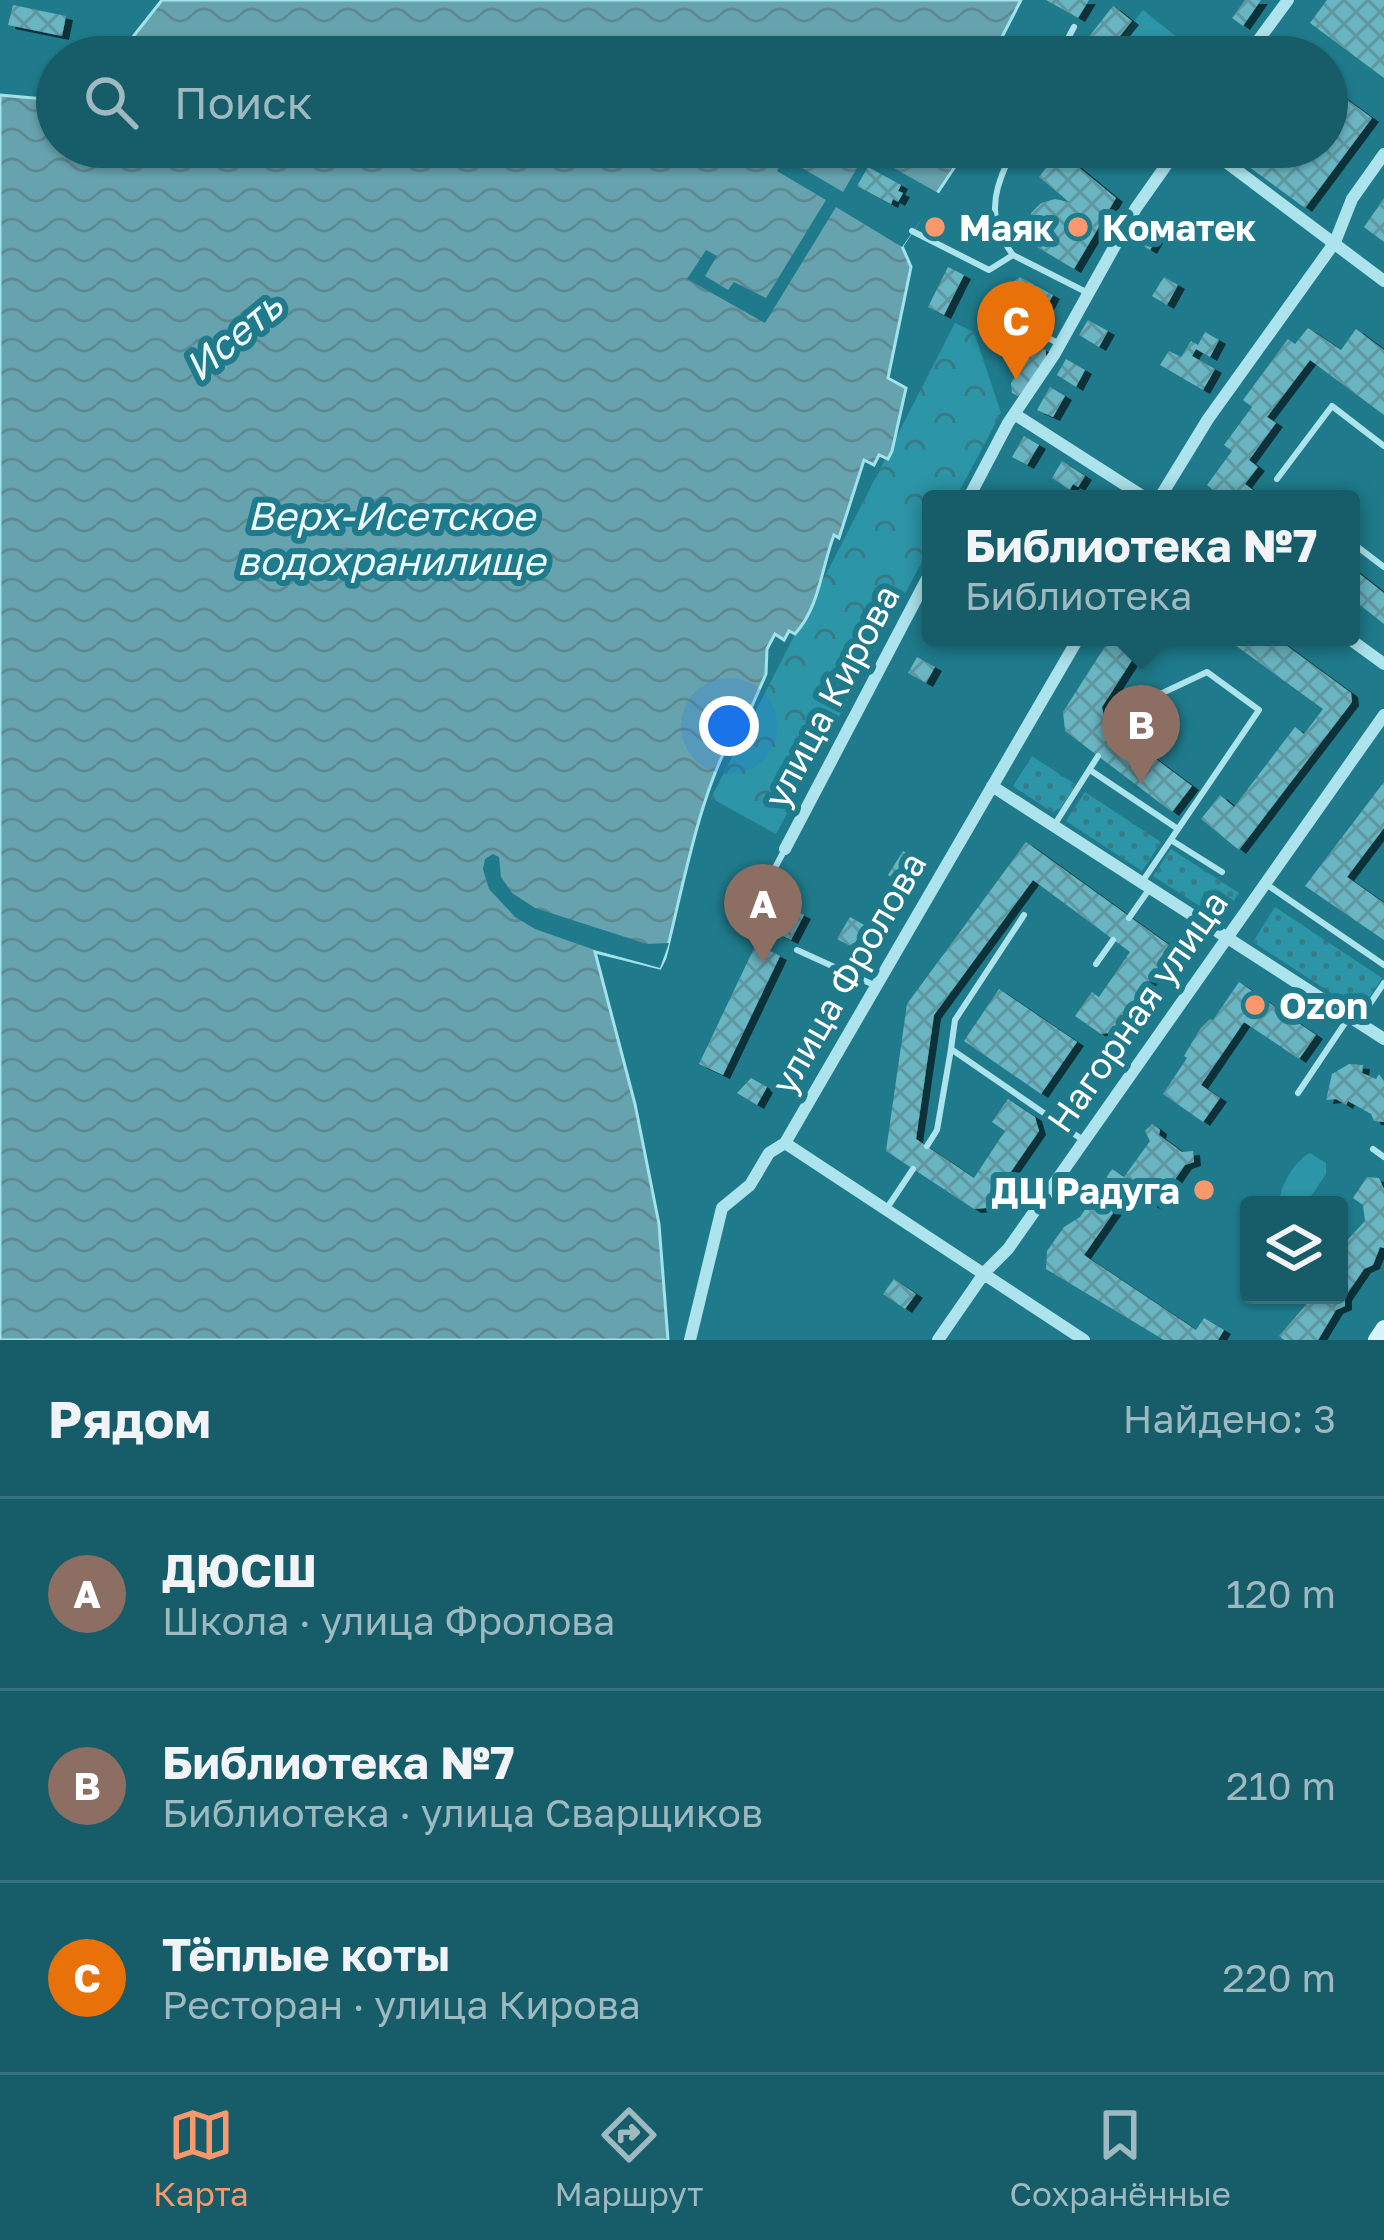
<!DOCTYPE html>
<html lang="ru">
<head>
<meta charset="utf-8">
<style>
	body { margin:0; font-family:"Golos Text",sans-serif; background:#20626f; color:#f1f3f6 }
	.controls { position:absolute; right:36px; bottom:36px; display:grid; overflow:hidden; border-radius:12px; box-shadow:0 3px 9px #0004 }
	.controls button { width:108px; height:108px; display:grid; place-items:center; padding:0; border:0; border-bottom:3px solid #36717d; background:#175c69; color:#f1f3f6; font:60px sans-serif }
	.you { position:absolute; left:729px; top:726px; width:42px; height:42px; margin:-30px; border:9px solid #fff; border-radius:50%; background:#1a73e8; box-shadow:0 0 0 18px #1a73e833 }
	.badge { display:grid; place-items:center; width:78px; height:78px; border-radius:50%; background:#fa986d; color:#fff; font-size:39px; font-weight:700 }
	.pin { position:absolute; translate:-50% -99px; filter:drop-shadow(0 3px 6px #0008) }
	.pin::after { content:''; position:absolute; top:63px; width:42px; height:36px; background:inherit; clip-path:polygon(0 0,100% 0,50% 100%) }
	.popup { position:absolute; left:922px; top:490px; width:438px; height:156px; box-sizing:border-box; display:grid; place-content:center; border-radius:12px; background:#175c69; filter:drop-shadow(0 3px 9px #0005); font-size:39px; white-space:nowrap; color:#9ebac0 }
	.popup b { font-size:45px; color:#f1f3f6 }
	.popup::after { content:''; position:absolute; left:50%; top:100%; margin-left:-24px; border:24px solid transparent; border-top-color:#175c69 }
	.list { margin:0; padding:0; list-style:none }
	h2 { display:flex; justify-content:space-between; align-items:center; height:156px; margin:0; padding:0 48px; font-size:51px }
	h2 small { font-size:39px; font-weight:400; color:#9ebac0 }
	.list li { display:grid; grid-template-columns:78px 1fr auto; gap:36px; align-items:center; box-sizing:border-box; height:192px; padding:0 48px; border-top:3px solid #36717d }
	.list b { display:block; font-size:45px; white-space:nowrap }
	.list p { margin:0; font-size:39px; white-space:nowrap; color:#9ebac0 }
	.list em { font-size:39px; font-style:normal; color:#9ebac0 }
	.icon { flex:none; width:66px; height:66px; fill:none; stroke:currentColor; stroke-width:2; stroke-linecap:round; stroke-linejoin:round }
	.map { position:relative; flex:none; width:1384px; height:1340px; overflow:hidden }
	.search { position:absolute; background:#175c69; box-shadow:0 3px 9px #0004; left:36px; right:36px; top:36px; height:132px; display:flex; align-items:center; gap:30px; box-sizing:border-box; padding:0 42px; border-radius:66px; color:#9ebac0; font-size:45px }
	.sheet { height:732px; background:#175c69 }
	nav { display:flex; justify-content:space-around; align-items:center; box-sizing:border-box; height:168px; border-top:3px solid #36717d; background:#175c69; font-size:33px; color:#9ebac0 }
	nav a { display:grid; justify-items:center; gap:6px }
	nav .on { color:#fa986d }
	.map>svg:first-child { display:block }
	.grass { fill:url(#grass-dots) }
	.park { fill:url(#park-crowns) }
	.garden { fill:#2c95a7 }
	.water { fill:url(#water-waves); stroke:#a0e3ed; stroke-width:3 }
	.pier { fill:#1f7b8c }
	.building { fill:url(#building-cross-hatch); filter:url(#shadow) }
	.lines { fill:none; stroke-linecap:round; stroke-linejoin:round }
	.lane { stroke:#ade3ec; stroke-width:6 }
	.street { stroke:#ade3ec; stroke-width:12 }
	.secondary { stroke:#d9f4f9; stroke-width:16 }
	.poi-dot { fill:#fa986d; stroke:#1f7b8c; stroke-width:4.5 }
	.labels { text-anchor:middle; dominant-baseline:central; stroke-width:12; stroke-linejoin:round; paint-order:stroke }
	.poi-label { font-size:36px; font-weight:bold; fill:#fff; stroke:#1f7b8c; text-anchor:start }
	.street-label { font-size:36px; fill:#fff; stroke:#1f7b8c }
	.water-label { font-size:39px; font-style:italic; fill:#eaf9fb; stroke:#1f7b8c }
</style>
</head>
<body>
<div class="map">
<svg width="1384" height="1340" viewBox="0 0 1384 1340">
	<defs>
		<pattern id="grass-dots" width="8" height="8" patternUnits="userSpaceOnUse" patternTransform="scale(3)"><rect width="8" height="8" fill="#2c95a7"/><path d="M2 2h.1M6 6h.1" fill="none" stroke="#377b87" stroke-width="1.8" stroke-linecap="round"/></pattern>
		<pattern id="park-crowns" width="20" height="18" patternUnits="userSpaceOnUse" patternTransform="scale(3)"><rect width="20" height="18" fill="#2c95a7"/><path d="M2 6a3 3 0 1 1 6 0M12 15a3 3 0 1 1 6 0" fill="none" stroke="#377b87"/></pattern>
		<pattern id="water-waves" width="16" height="10" patternUnits="userSpaceOnUse" patternTransform="scale(3)"><rect width="16" height="10" fill="#67a3af"/><path d="M0 5q4-4 8 0t8 0" fill="none" stroke="#5f8991"/></pattern>
		<pattern id="building-cross-hatch" width="8" height="8" patternUnits="userSpaceOnUse" patternTransform="scale(3)"><rect width="8" height="8" fill="#69b5c2"/><path d="M0 0l8 8M0 8l8-8" fill="none" stroke="#60969f"/></pattern>
		<filter id="shadow"><feDropShadow dx="7" dy="4" stdDeviation="0" flood-color="#0009"/></filter>
	</defs>
	<rect width="100%" height="100%" fill="#1f7b8c"/>
	<path class="grass" d="M1032,756L1076,785L1061,808L1052,812L1013,786Z
		M1085,792L1161,842L1142,871L1066,821Z
		M1171,849L1239,893L1221,920L1153,876Z
		M1275,907L1382,978L1360,1012L1253,942Z"/>
	<path class="park" d="M955,323L974,332L1001,413L955,499H931V545L776,834L711,798Z"/>
	<path class="garden" d="M1143,10L1202,57H1106Z
		M1310,1153L1326,1163V1174L1305,1205H1288L1280,1198C1282,1182 1296,1160 1310,1153Z"/>
	<path class="water" d="M162,0H1021L1002,37L1016,57H117Z
		M0,95L57,100V147H968L902,246L911,267L888,378L906,388L892,451L888,459L879,455L874,465L864,460L839,538L834,535C821,569 820,606 795,634L789,631L784,640L775,634L767,649L766,674L742,729L738,726C700,787 683,888 665,958L660,968L595,952L635,1104L659,1224L668,1340H0Z"/>
	<path class="pier" d="M822,147H856L940,194L902,247L836,207L765,323L687,279L706,250L717,256L705,276L728,290L734,282L766,298L826,200L777,171L785,158L843,192L857,168Z
		M493,854L499,857L501,877L512,893L535,908L647,944L669,943L660,968L595,950L535,929L515,917L489,889L483,869L485,859Z"/>
	<path class="building" d="M1046,0H1089L1078,18Z
		M1245,0H1261L1243,26L1232,18Z
		M1327,0H1384V78L1310,23Z
		M13,5L66,16L62,36L8,25Z
		M1113,6L1132,21L1103,57H1073Z
		M1327,85L1372,118L1305,208L1222,147H1327Z
		M1059,151L1116,198L1074,269L1037,247L1028,228L1031,213L1041,203L1055,199L1069,202L1039,177Z
		M868,167L901,185L898,191L903,193L898,202L893,199L891,204L857,186Z
		M1384,198V242L1364,227Z
		M1147,220L1162,229L1150,250L1135,241Z
		M948,267L964,275L944,315L928,307Z
		M1020,277L1053,295L1040,319L1023,309L1007,337L997,344L988,339L987,327L1011,283Z
		M1164,277L1178,285L1167,305L1152,296Z
		M1088,320L1108,331L1099,347L1079,335Z
		M1308,328L1341,350L1356,329L1384,350V415L1310,360L1267,417L1276,423L1249,460L1258,467L1245,484L1265,499H1224L1207,485L1232,451L1224,445L1252,407L1243,400L1288,339L1295,344Z
		M1205,332L1219,340L1210,357L1196,349L1192,356L1215,369L1203,390L1160,365L1169,351L1181,357L1191,341L1198,345Z
		M1037,346L1046,350V359L1020,397L1012,393L1011,383L1029,351Z
		M1066,359L1085,370L1076,387L1057,375Z
		M1050,387L1065,396L1053,417L1037,410Z
		M1024,436L1039,445L1027,465L1012,457Z
		M1062,461L1085,476L1078,487L1073,484L1070,490L1052,478Z
		M1351,567L1384,593V624L1351,598Z
		M1111,637H1147L1102,707L1105,721L1192,786L1172,812L1065,731L1063,712Z
		M1224,637H1275L1351,693L1352,702L1239,850L1201,819L1220,795L1234,807L1295,727L1304,734L1323,709Z
		M917,657L935,667L926,683L908,673Z
		M1384,782V828L1347,877L1384,903V940L1305,886Z
		M1026,842L1169,945L1163,953L1167,956L1117,1028L1113,1026L1108,1033L1101,1034L1075,1016L1092,992L1099,997L1130,952L1033,880L934,1015L916,1139L974,1178L1005,1131L992,1122L1008,1099L1035,1117L1039,1131L986,1208L974,1209L886,1151L907,1004Z
		M903,851L917,860L902,884L888,875Z
		M762,894L804,915L791,940L750,920Z
		M850,917L875,931L867,945L857,940L852,947L837,939Z
		M756,944L780,956L723,1075L699,1064Z
		M1239,982L1316,1035L1299,1059L1244,1022L1201,1085L1220,1098L1203,1122L1163,1094L1187,1058L1184,1056L1200,1029L1210,1019L1213,1020Z
		M999,989L1077,1042L1041,1094L964,1041Z
		M1349,1064L1363,1065L1362,1073L1376,1079L1379,1074L1384,1081V1122L1374,1121L1371,1114L1348,1101L1346,1105L1336,1099L1326,1100L1332,1074Z
		M751,1078L767,1087L757,1105L737,1093Z
		M1152,1124L1160,1130L1159,1135L1182,1152L1193,1151L1194,1162L1185,1165L1165,1194L1162,1206L1150,1204V1197L1132,1186L1084,1255L1196,1330L1204,1318L1224,1330L1218,1340H1164L1046,1269L1047,1251L1064,1227L1080,1217L1112,1169L1124,1177L1150,1141L1145,1131Z
		M1367,1177L1379,1178L1384,1189V1248L1380,1247L1373,1265L1364,1269L1345,1297V1306L1336,1310L1318,1340H1284L1279,1336L1311,1299L1305,1295H1339V1249L1365,1221L1363,1205L1353,1198Z
		M894,1279L916,1294L905,1309L883,1294Z"/>
	<g class="lines">
		<path class="lane" d="M1058,57L1074,27
			M978,147L1007,163C991,197 989,223 1013,255
			M1007,163L1014,147
			M912,231L989,270L1013,255L1086,292
			M1042,335L1058,343
			M1277,479L1332,406L1384,446
			M1292,496L1296,499
			M1351,542L1384,567
			M1118,730L1156,696L1207,672L1259,710L1142,882
			M1090,770L1178,829
			M1055,824L1098,756
			M1171,840L1222,872
			M769,879L785,849
			M1266,884L1384,965
			M1024,915L955,1020L951,1049L1083,1140
			M1129,918L1148,891
			M797,950L874,985
			M1096,964L1113,940
			M1359,1020L1384,983
			M1298,1093L1349,1017
			M927,1146L937,1130L951,1049
			M1373,1149L1384,1157
			M887,1208L913,1169"/>
		<path class="street" d="M1246,57L1288,0
			M1206,147L1384,281
			M1016,415L1147,499
			M968,499L1008,423L1054,355L1136,208L1179,147
			M1159,499L1208,419L1335,242L1352,199L1384,154
			M1347,637L1384,664
			M992,786L1384,1039
			M785,849L931,571
			M785,1143L1084,1340
			M690,1340L722,1208L750,1185L769,1153L785,1143L1079,637
			M938,1340L985,1272L1008,1249L1384,715"/>
		<path class="secondary" d="M1376,1340L1384,1328"/>
	</g>
	<g class="poi-dot">
		<circle cx="935" cy="227" r="12"/>
		<circle cx="1078" cy="227" r="12"/>
		<circle cx="1255" cy="1005" r="12"/>
		<circle cx="1204" cy="1190" r="12"/>
	</g>
	<g class="labels">
		<g class="poi-label">
			<text x="959" y="227">Маяк</text>
			<text x="1102" y="227">Коматек</text>
			<text x="1279" y="1005">Ozon</text>
			<text x="1180" y="1190" text-anchor="end">ДЦ Радуга</text>
		</g>
		<g class="street-label">
			<text transform="translate(831 696) rotate(-62)">улица Кирова</text>
			<text transform="translate(848 973) rotate(-60)">улица Фролова</text>
			<text transform="translate(1137 1011) rotate(-55)">Нагорная улица</text>
		</g>
		<g class="water-label">
			<text transform="translate(233 336) rotate(-40)">Исеть</text>
			<text x="391" y="515">Верх-Исетское<tspan x="391" dy="45">водохранилище</tspan></text>
		</g>
	</g>
</svg>
<div class="controls">
<button><svg class="icon" aria-label="layers" viewBox="0 0 24 24"><path d="M12 4l9 5-9 5-9-5zM3 14l9 5 9-5"/></svg></button>
</div>
<div class="you"></div>
<div class="pin badge" style="left:763px;top:963px;background:#8d6e63">A</div>
<div class="pin badge" style="left:1141px;top:784px;background:#8d6e63">B</div>
<div class="popup"><b>Библиотека №7</b>Библиотека</div>
<div class="pin badge" style="left:1016px;top:380px;background:#e8710a">C</div>
<div class="search"><svg class="icon" aria-label="search" viewBox="0 0 24 24"><circle cx="10" cy="10" r="6"/><path d="M15 15l6 6"/></svg>Поиск</div>
</div>
<section class="sheet">
<h2>Рядом<small>Найдено: 3</small></h2>
<ul class="list">
<li><span class="badge" style="background:#8d6e63">A</span><div><b>ДЮСШ</b><p>Школа · улица Фролова</p></div><em>120 m</em></li>
<li><span class="badge" style="background:#8d6e63">B</span><div><b>Библиотека №7</b><p>Библиотека · улица Сварщиков</p></div><em>210 m</em></li>
<li><span class="badge" style="background:#e8710a">C</span><div><b>Тёплые коты</b><p>Ресторан · улица Кирова</p></div><em>220 m</em></li>
</ul>
</section>
<nav>
<a class="on"><svg class="icon" aria-label="map" viewBox="0 0 24 24"><path d="M3 6l6-2 6 2 6-2v14l-6 2-6-2-6 2zM9 4v14M15 6v14"/></svg>Карта</a>
<a><svg class="icon" aria-label="directions" viewBox="0 0 24 24"><path d="M12 3l9 9-9 9-9-9zM9 14v-3h6M13 9l2 2-2 2"/></svg>Маршрут</a>
<a><svg class="icon" aria-label="saved" viewBox="0 0 24 24"><path d="M7 4h10v16l-5-4-5 4z"/></svg>Сохранённые</a>
</nav>
</body>
</html>
